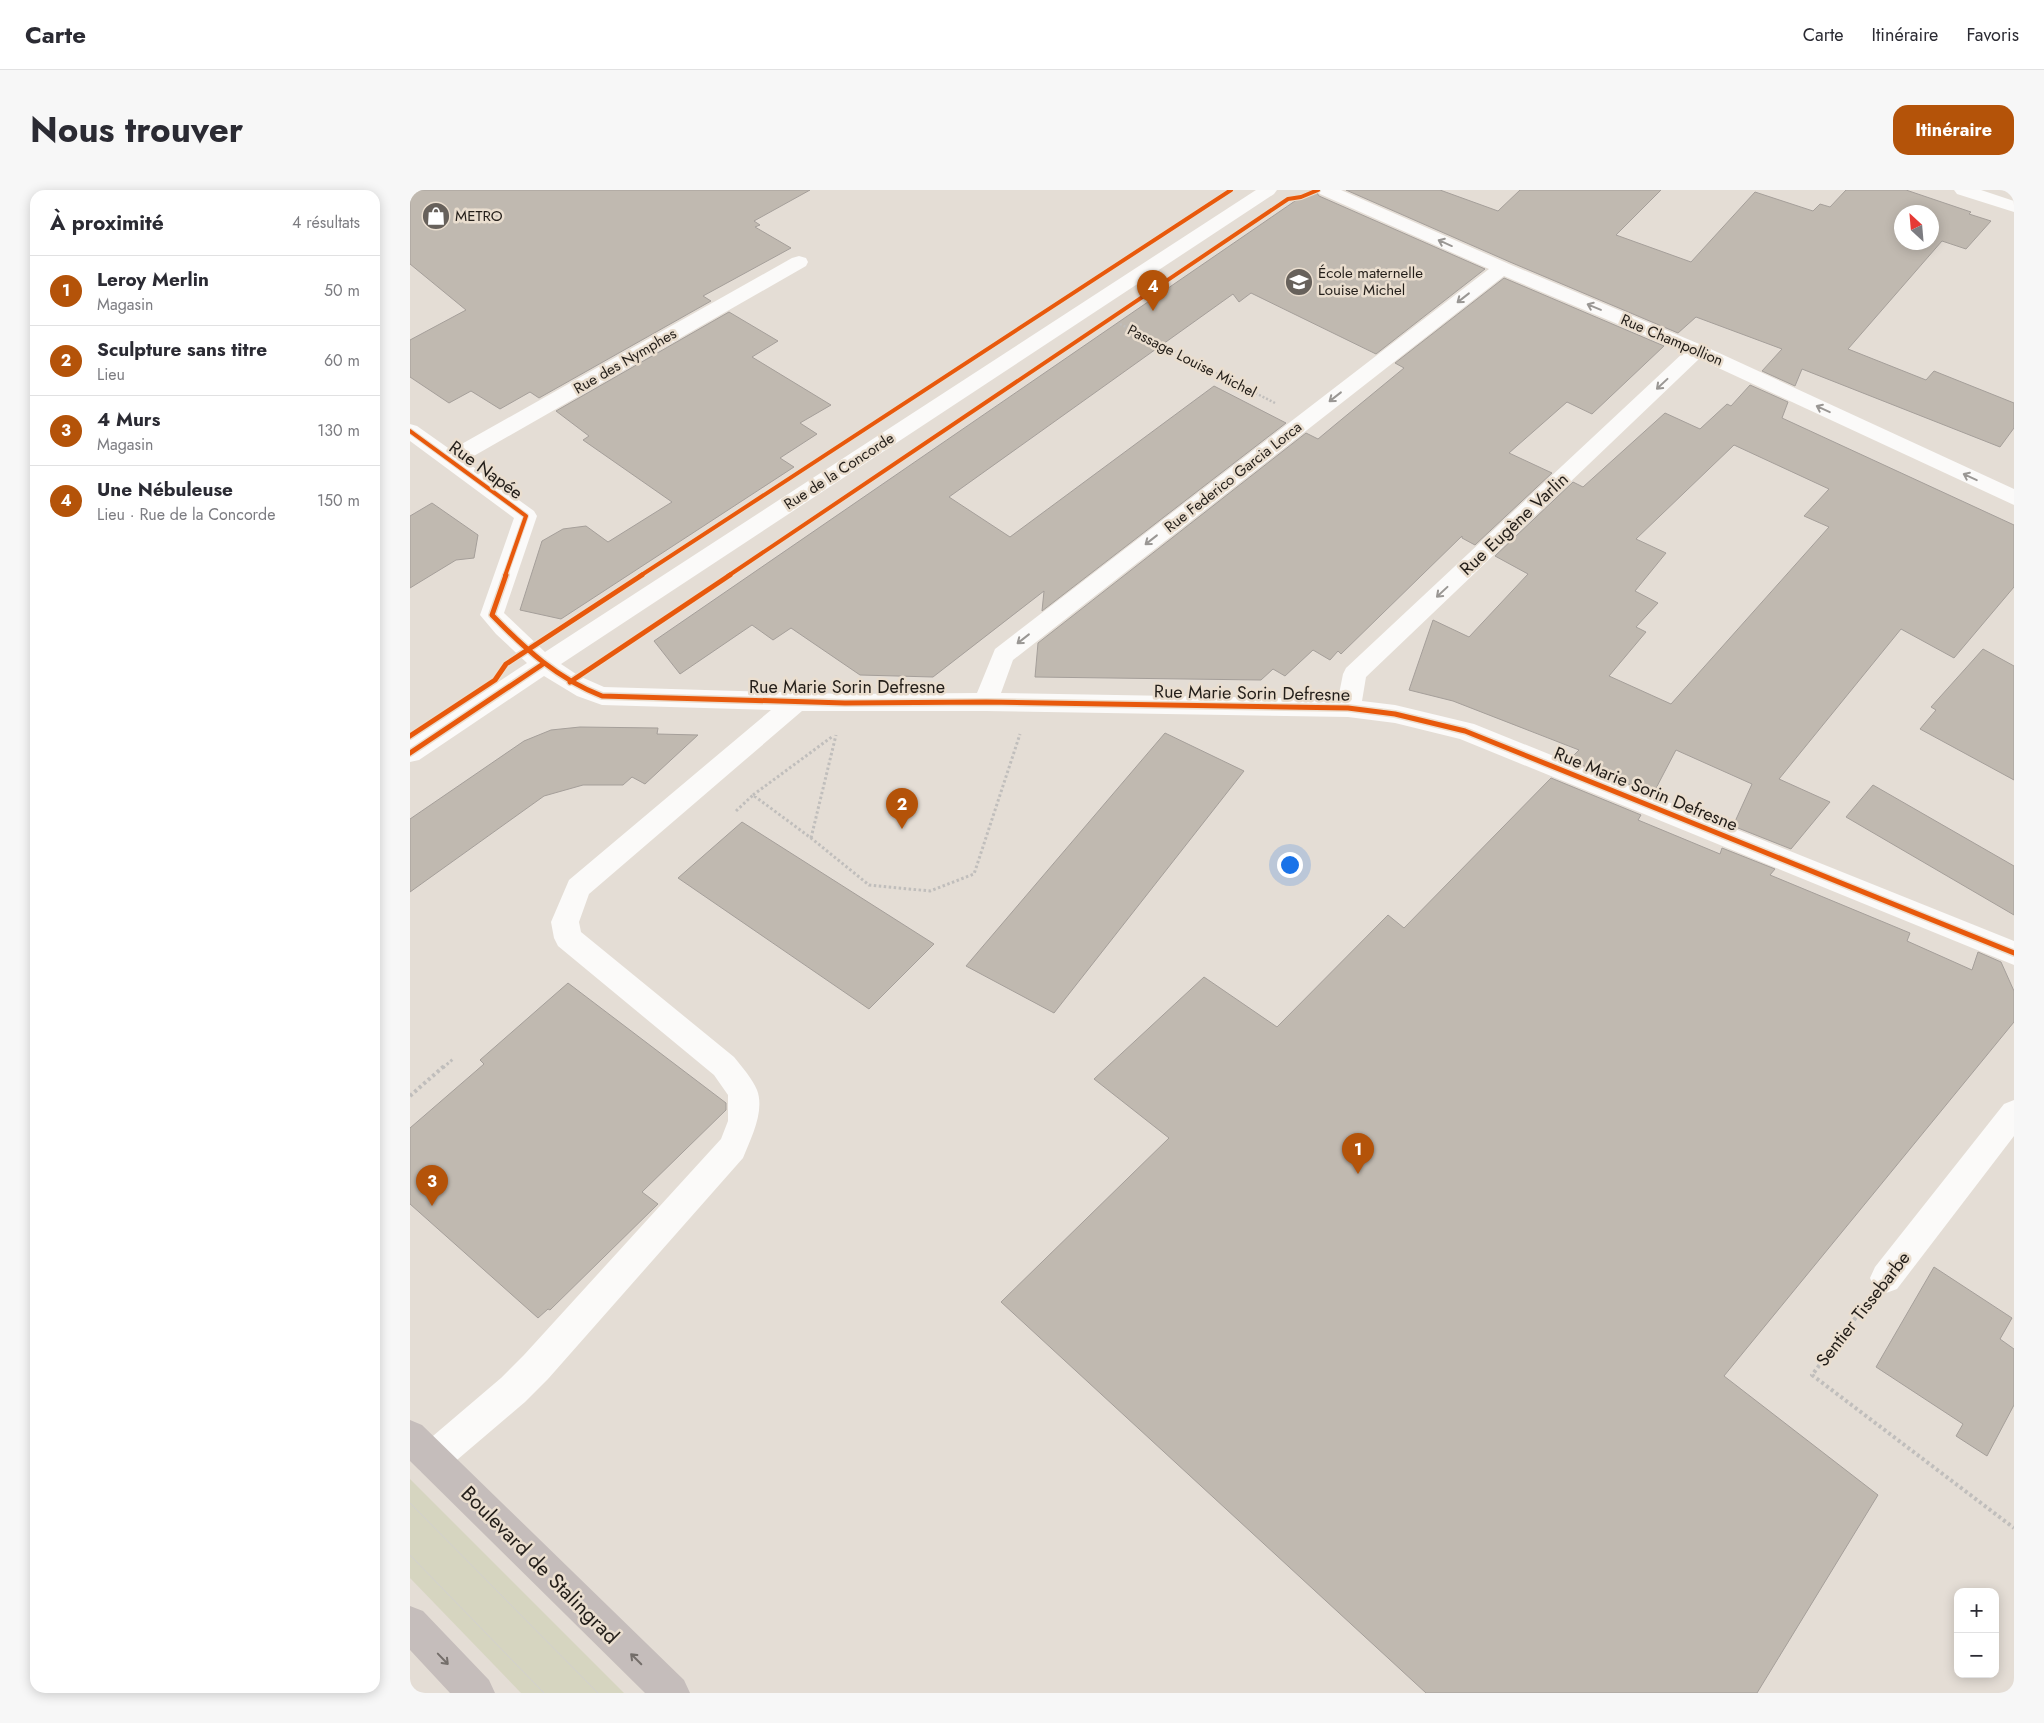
<!DOCTYPE html>
<html lang="fr">
<head>
<meta charset="utf-8">
<style>
	body { margin:0; font-family:Jost,sans-serif; background:#f7f7f7; color:#2b2b33 }
	.controls { position:absolute; right:15px; bottom:15px; display:grid; overflow:hidden; border-radius:10px; box-shadow:0 2px 12px #0003 }
	.controls button { width:45px; height:45px; display:grid; place-items:center; padding:0; border:0; border-bottom:1px solid #e1e1e2; background:#fff; color:#2b2b33; font:25px sans-serif }
	.compass { position:absolute; left:1484px; top:15px; width:45px; height:45px; border-radius:50%; background:#fff; box-shadow:0 2px 12px #0003; rotate:334deg }
	.you { position:absolute; left:879px; top:674px; width:18px; height:18px; margin:-12px; border:4px solid #fff; border-radius:50%; background:#1a73e8; box-shadow:0 0 0 8px #1a73e833 }
	.badge { display:grid; place-items:center; width:32px; height:32px; border-radius:50%; background:#b45309; color:#fff; font-size:16px; font-weight:700 }
	.pin { position:absolute; translate:-50% -41px; filter:drop-shadow(0 1px 2px #0008) }
	.pin::after { content:''; position:absolute; top:26px; width:18px; height:15px; background:inherit; clip-path:polygon(0 0,100% 0,50% 100%) }
	.list { margin:0; padding:0; list-style:none }
	h2 { display:flex; justify-content:space-between; align-items:center; height:65px; margin:0; padding:0 20px; font-size:21px }
	h2 small { font-size:16px; font-weight:400; color:#7c7c81 }
	.list li { display:grid; grid-template-columns:32px 1fr auto; gap:15px; align-items:center; box-sizing:border-box; height:70px; padding:0 20px; border-top:1px solid #e1e1e2 }
	.list b { display:block; font-size:19px; white-space:nowrap }
	.list p { margin:0; font-size:16px; white-space:nowrap; color:#7c7c81 }
	.list em { font-size:16px; font-style:normal; color:#7c7c81 }
	.map { position:relative; flex:none; width:1604px; height:1503px; overflow:hidden; border-radius:15px }
	header { display:flex; align-items:center; gap:30px; box-sizing:border-box; height:70px; padding:0 25px; background:#fff; border-bottom:1px solid #e1e1e2 }
	header strong { font-size:24px }
	nav { display:flex; gap:28px; margin-inline-start:auto; font-size:18px }
	.intro { display:flex; align-items:center; justify-content:space-between; box-sizing:border-box; height:120px; padding:0 30px }
	h1 { margin:0; font-size:35px }
	.button { padding:12px 22px; border-radius:15px; background:#b45309; color:#fff; font-size:18px; font-weight:700 }
	main { display:flex; gap:30px; padding:0 30px }
	aside { flex:1; background:#fff; border-radius:15px; box-shadow:0 2px 12px #0003 }
	.map>svg:first-child { display:block }
	.green { fill:#d6d5c0 }
	.building { fill:#c0b9b0; stroke:#a59f9a; fill-rule:evenodd }
	.lines { fill:none; stroke-linecap:round; stroke-linejoin:round }
	.path-far2 { stroke:#c0bebc; stroke-width:2.5; stroke-dasharray:2 2; stroke-linecap:butt }
	.path-far1 { stroke:#c0bebc; stroke-width:3; stroke-dasharray:2.5 2.5; stroke-linecap:butt }
	.path { stroke:#c0bebc; stroke-width:4; stroke-dasharray:3 3; stroke-linecap:butt }
	.minor { fill:#fbfaf9; fill-rule:evenodd }
	.major { fill:#c5bdbb; fill-rule:evenodd }
	.tram { stroke:#d2d0cd; stroke-width:1 }
	.cycleway-far1-casing { stroke:#eadecf; stroke-width:6 }
	.cycleway-casing { stroke:#eadecf; stroke-width:8 }
	.cycleway-far1 { stroke:#e8590c; stroke-width:4 }
	.cycleway { stroke:#e8590c; stroke-width:5 }
	.oneway { stroke:#9a9794 }
	.oneway2 { stroke:#746e6a }
	.labels { text-anchor:middle; dominant-baseline:central; stroke-width:5; stroke-linejoin:round; paint-order:stroke }
	.far-poi-label { font-size:15px; fill:#231e19; stroke:#eadecf; text-anchor:start }
	.far-street-label { font-size:15px; fill:#231e19; stroke:#eadecf }
	.street-label { font-size:18px; fill:#231e19; stroke:#eadecf }
	.near-street-label { font-size:21px; fill:#231e19; stroke:#eadecf }
</style>
</head>
<body>
<header>
<strong>Carte</strong>
<nav><a>Carte</a><a>Itinéraire</a><a>Favoris</a></nav>
</header>
<div class="intro"><h1>Nous trouver</h1><a class="button">Itinéraire</a></div>
<main>
<aside>
<h2>À proximité<small>4 résultats</small></h2>
<ul class="list">
<li><span class="badge">1</span><div><b>Leroy Merlin</b><p>Magasin</p></div><em>50 m</em></li>
<li><span class="badge">2</span><div><b>Sculpture sans titre</b><p>Lieu</p></div><em>60 m</em></li>
<li><span class="badge">3</span><div><b>4 Murs</b><p>Magasin</p></div><em>130 m</em></li>
<li><span class="badge">4</span><div><b>Une Nébuleuse</b><p>Lieu · Rue de la Concorde</p></div><em>150 m</em></li>
</ul>
</aside>
<div class="map">
<svg width="1604" height="1503" viewBox="0 0 1604 1503">
	<rect width="100%" height="100%" fill="#e4ddd5"/>
	<path class="green" d="M0,1289L214,1503H111L0,1388Z"/>
	<path class="building" d="M0,0H400L344,31L350,35L345,37L381,58L293,106L301,111L129,208L120,202L90,219L61,201L39,213L0,187V150L56,120L0,74Z
		M901,0H905L909,6L1075,79L966,164L841,103L829,112L823,104L539,307L600,347L804,196L876,233L632,421L634,401L523,487L450,485L381,438L363,450L342,435L270,484L244,451Z
		M936,0H1030L1088,21L1110,0H1251L1206,45L1281,72L1345,2L1403,21L1410,14L1420,17L1436,0H1496L1561,22L1559,24L1581,31L1556,59L1532,51L1438,159L1516,190L1524,181L1604,213V238L1590,257L1392,179L1385,196L1352,181L1372,159L1286,127L1268,143L1100,72ZM1492,22H1522V52H1492Z
		M1094,88L1254,156L1182,224L1157,212L1099,263L1142,283L1065,355L1052,348V346L931,464L928,461L920,470L903,460L875,486L863,479L851,490L625,487L628,453L896,243L908,249L926,234L994,178L985,173Z
		M319,122L368,151L342,167L421,215L390,233L407,244L370,268L384,277L151,429L110,420L132,351L153,339L176,336L198,352L262,312L173,250L179,246L146,221Z
		M1340,195L1378,212L1372,228L1604,335V397L1544,468L1491,439L1369,589L1420,612L1381,659L1323,636L1342,594L1266,560L1243,604L1159,570L1169,560L1043,511L999,500L1023,430L1059,447L1118,384L1085,366L1163,292L1173,297L1255,223L1290,239L1317,214L1321,216ZM1324,255L1419,299L1394,326L1419,337L1261,514L1199,486L1236,442L1226,437L1248,413L1225,401L1256,363L1226,349Z
		M22,313L68,345L64,368L46,370L0,398V326Z
		M1573,459L1604,476V590L1510,539L1526,520L1521,517Z
		M170,537L248,538L247,544L288,545L235,594L222,587L213,595H173L134,606L0,702V629L114,551L141,540Z
		M755,543L834,581L644,823L556,776Z
		M1141,588L1231,625L1228,630L1310,664L1312,658L1365,679L1360,685L1500,743L1497,751L1562,780L1568,762L1591,772L1604,801V832L1314,1186L1468,1305L1347,1503H1016L591,1112L759,948L684,889L794,787L867,837L978,725L994,738Z
		M1463,595L1604,676V725L1436,627Z
		M332,632L524,754L459,819L268,688Z
		M158,793L316,913V920L232,1002L248,1014L140,1120L138,1119L128,1128L0,1014V938L74,874L70,870Z
		M1524,1077L1602,1128L1590,1149L1604,1159V1215L1577,1266L1546,1246L1553,1234L1466,1177Z"/>
	<g class="lines">
		<path class="path-far2" d="M710,134L865,213"/>
		<path class="path-far1" d="M343,605L423,546
			M326,621L343,605L401,648L459,695L520,701L564,684L610,544
			M401,648L426,545
			M33,878L43,869"/>
		<path class="path" d="M0,906L34,876
			M1453,1118L1402,1185L1604,1338"/>
		<path class="minor" d="M846,0H867L864,4L151,474L169,486L194,497L435,504L567,503L585,459L1079,79L910,4L907,0H931L1099,74L1294,156L1604,299V315L1289,169L956,487L952,511L985,515L1064,534L1604,751V775L1050,549L985,533L938,527L576,521H392L179,704L169,732L171,742L324,867C332,877 342,888 347,900C355,921 341,948 333,968L138,1189L115,1212L34,1281L22,1286L10,1281L5,1269L10,1257L91,1188L114,1165L311,949L318,931V905L304,885L148,756L144,748L141,732L159,690L361,520L192,515L167,506L134,486L9,570L0,572V550L117,473L86,444L70,425L104,328L0,251V234L7,236L41,260L382,68L389,66L396,68L398,72L396,76L55,271L124,321L127,326L94,423L135,462ZM1094,86L1274,162L936,478L933,484L928,509L591,503L603,470Z
			M1544,0H1571L1604,11V22L1547,4Z
			M1604,910V946L1487,1099L1476,1103L1465,1099L1460,1088L1465,1077L1594,914Z"/>
		<path class="major" d="M0,1230L12,1235L274,1490L280,1503H235L0,1271Z
			M0,1416L13,1421L79,1490L85,1503H40L0,1460Z"/>
		<path class="tram" d="M0,1313L188,1503
			M0,1365L134,1503"/>
		<defs>
			<path id="cycleway-far1" d="M0,241L116,326L95,386
				M230,386L821,0
				M318,386L878,9L891,7L908,0"/>
			<path id="cycleway" d="M96,385L82,425C115,459 148,489 192,506L435,513L576,512L938,518L985,524L1055,541L1604,763
				M160,492L320,385
				M0,546L85,490L96,474L232,385
				M0,563L133,474"/>
		</defs>
		<use href="#cycleway-far1" class="cycleway-far1-casing"/>
		<use href="#cycleway" class="cycleway-casing"/>
		<use href="#cycleway-far1" class="cycleway-far1"/>
		<use href="#cycleway" class="cycleway"/>
	</g>
	<defs><path id="oneway-shaft" d="M-6 0H5M1.5-3L5.5 0L1.5 3" fill="none" stroke-width="1.6" stroke-linecap="round" stroke-linejoin="round" transform="scale(1.25)"/></defs>
	<g class="oneway">
		<use href="#oneway-shaft" transform="translate(1035 53) rotate(-156)"/>
		<use href="#oneway-shaft" transform="translate(1053 108) rotate(142)"/>
		<use href="#oneway-shaft" transform="translate(1184 117) rotate(-157)"/>
		<use href="#oneway-shaft" transform="translate(1252 194) rotate(137)"/>
		<use href="#oneway-shaft" transform="translate(925 207) rotate(142)"/>
		<use href="#oneway-shaft" transform="translate(1413 219) rotate(-155)"/>
		<use href="#oneway-shaft" transform="translate(1560 287) rotate(-155)"/>
		<use href="#oneway-shaft" transform="translate(741 350) rotate(142)"/>
		<use href="#oneway-shaft" transform="translate(1032 402) rotate(137)"/>
		<use href="#oneway-shaft" transform="translate(613 449) rotate(142)"/>
	</g>
	<g class="oneway2">
		<use href="#oneway-shaft" transform="translate(33 1469) rotate(46)"/>
		<use href="#oneway-shaft" transform="translate(226 1469) rotate(-135)"/>
	</g>
	<defs>
		<symbol id="shop-disc" viewBox="-11 -11 22 22"><circle r="9.5" fill="#67615b" stroke="#eadecf"/><path d="M-5-2.5h2.3a2.7 3.5 0 0 1 5.4 0H5L5.5 6h-11ZM-1.5-2.5h3a1.5 2.3 0 0 0-3 0Z" fill="#fff"/></symbol>
		<symbol id="school-disc" viewBox="-11 -11 22 22"><circle r="9.5" fill="#67615b" stroke="#eadecf"/><path d="M0-5L7-2L0 1L-7-2ZM-4 1L0 2.5L4 1V4Q0 6-4 4Z" fill="#fff"/></symbol>
	</defs>
	<g fill-rule="evenodd">
		<use href="#shop-disc" x="10" y="10" width="32" height="32"/>
		<use href="#school-disc" x="873" y="76" width="32" height="32"/>
	</g>
	<g class="labels">
		<g class="far-poi-label">
			<text x="45" y="26">METRO</text>
			<text x="908" y="83">École maternelle<tspan x="908" dy="17">Louise Michel</tspan></text>
		</g>
		<g class="far-street-label">
			<text transform="translate(1262 150) rotate(23)">Rue Champollion</text>
			<text transform="translate(215 171) rotate(-30)">Rue des Nymphes</text>
			<text transform="translate(782 171) rotate(27)">Passage Louise Michel</text>
			<text transform="translate(429 281) rotate(-33)">Rue de la Concorde</text>
			<text transform="translate(823 287) rotate(-38)">Rue Federico Garcia Lorca</text>
		</g>
		<g class="street-label">
			<text transform="translate(76 280) rotate(36)">Rue Napée</text>
			<text transform="translate(1104 334) rotate(-43)">Rue Eugène Varlin</text>
			<text x="437" y="497">Rue Marie Sorin Defresne</text>
			<text transform="translate(842 503) rotate(1)">Rue Marie Sorin Defresne</text>
			<text transform="translate(1236 599) rotate(22)">Rue Marie Sorin Defresne</text>
			<text transform="translate(1453 1119) rotate(-52)">Sentier Tissebarbe</text>
		</g>
		<g class="near-street-label">
			<text transform="translate(130 1375) rotate(45)">Boulevard de Stalingrad</text>
		</g>
	</g>
</svg>
<div class="controls">
<button>+</button>
<button>−</button>
</div>
<svg class="compass" viewBox="-18 -18 36 36"><path d="M0-13l5 13h-10z" fill="#e53935"/><path d="M0 13l5-13h-10z" fill="#7c7c81"/></svg>
<div class="you"></div>
<div class="pin badge" style="left:948px;top:984px">1</div>
<div class="pin badge" style="left:492px;top:639px">2</div>
<div class="pin badge" style="left:22px;top:1016px">3</div>
<div class="pin badge" style="left:743px;top:121px">4</div>
</div>
</main>
</body>
</html>
